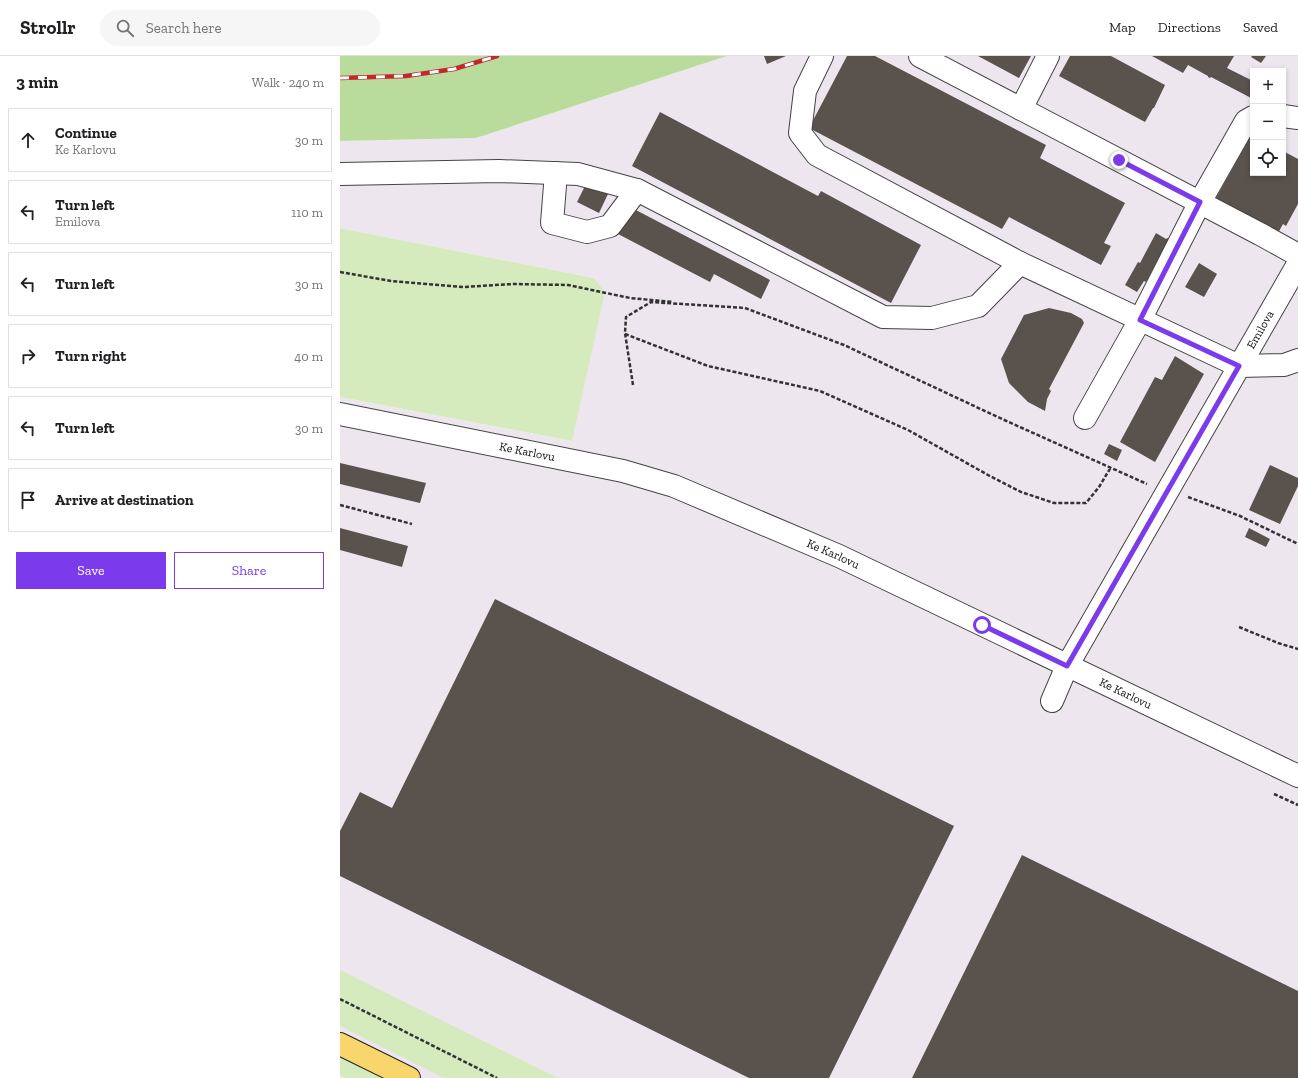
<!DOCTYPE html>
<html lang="en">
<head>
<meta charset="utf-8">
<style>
	body { margin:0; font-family:"Zilla Slab",serif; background:#f6f6f6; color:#202124 }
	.controls { position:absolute; right:12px; top:12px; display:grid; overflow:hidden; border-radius:0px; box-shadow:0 2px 6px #0003 }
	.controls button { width:36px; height:36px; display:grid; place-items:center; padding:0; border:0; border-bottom:1px solid #e0e0e0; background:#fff; color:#202124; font:20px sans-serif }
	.stop { position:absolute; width:12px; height:12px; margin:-9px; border:3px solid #7c3aed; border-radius:50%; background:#fff }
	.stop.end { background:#7c3aed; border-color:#fff; box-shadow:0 1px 4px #0008 }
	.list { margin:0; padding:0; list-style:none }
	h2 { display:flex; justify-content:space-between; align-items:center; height:52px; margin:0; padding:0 16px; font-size:17px }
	h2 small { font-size:13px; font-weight:400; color:#757577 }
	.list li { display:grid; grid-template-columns:26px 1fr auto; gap:12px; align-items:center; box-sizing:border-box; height:64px; margin:0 8px 8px; padding:0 8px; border:1px solid #e0e0e0; border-radius:0px }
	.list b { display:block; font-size:15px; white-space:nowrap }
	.list p { margin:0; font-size:13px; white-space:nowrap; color:#757577 }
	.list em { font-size:13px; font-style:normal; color:#757577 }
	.actions { display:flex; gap:8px; padding:12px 16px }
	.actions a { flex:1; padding:9px 0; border:1px solid #7c3aed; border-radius:0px; text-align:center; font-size:14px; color:#7c3aed }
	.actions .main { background:#7c3aed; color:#fff }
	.icon { flex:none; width:22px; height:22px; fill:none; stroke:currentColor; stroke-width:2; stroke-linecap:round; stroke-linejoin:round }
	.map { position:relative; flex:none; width:958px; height:1022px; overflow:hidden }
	header { display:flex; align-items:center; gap:24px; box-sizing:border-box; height:56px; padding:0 20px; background:#fff; border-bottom:1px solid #e0e0e0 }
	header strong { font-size:19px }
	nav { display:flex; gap:22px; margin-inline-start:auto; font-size:14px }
	.search { width:280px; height:36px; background:#f6f6f6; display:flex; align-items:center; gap:10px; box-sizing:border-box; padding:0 14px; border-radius:22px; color:#757577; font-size:15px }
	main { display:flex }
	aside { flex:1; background:#fff }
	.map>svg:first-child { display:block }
	.industrial { fill:#eee6ef; fill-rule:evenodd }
	.green { fill:#d5ebbd }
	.forest { fill:#b9dc9c }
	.building { fill:#5a524d }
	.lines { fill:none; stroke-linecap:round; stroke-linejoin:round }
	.minor-casing { stroke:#444; stroke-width:24 }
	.major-casing { stroke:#222; stroke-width:24 }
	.path { stroke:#333; stroke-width:2.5; stroke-dasharray:4 2; stroke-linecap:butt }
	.minor { stroke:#fff; stroke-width:22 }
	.major { stroke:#f9d66b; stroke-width:22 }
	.rail-casing { stroke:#c4262e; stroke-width:4.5 }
	.rail { stroke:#fff; stroke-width:3; stroke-dasharray:9; stroke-linecap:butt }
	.route { stroke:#7c3aed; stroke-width:5 }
	.labels { text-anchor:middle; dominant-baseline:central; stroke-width:4; stroke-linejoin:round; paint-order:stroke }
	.street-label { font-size:12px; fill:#111; stroke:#fff }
</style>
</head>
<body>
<header>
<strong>Strollr</strong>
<div class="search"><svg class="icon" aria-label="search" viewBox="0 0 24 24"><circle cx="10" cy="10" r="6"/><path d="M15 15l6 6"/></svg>Search here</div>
<nav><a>Map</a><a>Directions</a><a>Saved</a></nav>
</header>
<main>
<aside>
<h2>3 min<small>Walk · 240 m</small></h2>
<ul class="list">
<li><svg class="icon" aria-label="ahead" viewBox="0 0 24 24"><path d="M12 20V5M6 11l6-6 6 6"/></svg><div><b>Continue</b><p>Ke Karlovu</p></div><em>30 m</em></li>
<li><svg class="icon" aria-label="left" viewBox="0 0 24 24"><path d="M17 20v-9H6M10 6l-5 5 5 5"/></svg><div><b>Turn left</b><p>Emilova</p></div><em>110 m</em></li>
<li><svg class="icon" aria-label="left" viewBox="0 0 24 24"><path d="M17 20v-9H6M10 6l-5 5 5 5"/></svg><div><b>Turn left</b></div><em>30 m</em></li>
<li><svg class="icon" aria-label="right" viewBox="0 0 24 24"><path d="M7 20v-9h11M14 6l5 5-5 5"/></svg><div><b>Turn right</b></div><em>40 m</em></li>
<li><svg class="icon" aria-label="left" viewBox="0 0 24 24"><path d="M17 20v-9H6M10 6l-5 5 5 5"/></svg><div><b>Turn left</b></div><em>30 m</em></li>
<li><svg class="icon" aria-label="arrive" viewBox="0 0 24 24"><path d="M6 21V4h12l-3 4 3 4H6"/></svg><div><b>Arrive at destination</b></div></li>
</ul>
<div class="actions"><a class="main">Save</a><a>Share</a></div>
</aside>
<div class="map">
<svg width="958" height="1022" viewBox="0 0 958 1022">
	<rect width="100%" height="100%" fill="#fffdf5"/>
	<path class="industrial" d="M387,0H958V1022H0V341L232,385L254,222L0,172V85L136,82ZM913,15H943V117H913Z"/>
	<path class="green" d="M0,172L254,222L265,236L232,385L0,341Z
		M0,914L218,1022H104L0,970Z
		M0,1001L42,1022H5L0,1019Z"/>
	<path class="forest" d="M0,0H387L136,82L0,85Z"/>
	<path class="building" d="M424,0H446L427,8Z
		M507,0H535L706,89L700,102L785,147L764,187L771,190L761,209L669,161L662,173L469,72Z
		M638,0H691L679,22Z
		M730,0H771L825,29L814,52H813L805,66L719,20Z
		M812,0H894L887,12L913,25V43L871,21L870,22L868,21V20L848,9L843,17Z
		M912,0H926L921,7L911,1Z
		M320,56L478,140L481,135L581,189L551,247L292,110Z
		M913,76V117H943V95L958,103V148L946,170L943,168L938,177L876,142Z
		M246,128L268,138L259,157L237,146Z
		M292,152L430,224L421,243L374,218L370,226L278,178Z
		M816,177L826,183L827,182L829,183L806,226L804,225L797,236L785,229L798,206L800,207Z
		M859,207L877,218L864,241L845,231Z
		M709,252L731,257L742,263L744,267L709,333L711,335L707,343L705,355L688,346L669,327L661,303L684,259Z
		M835,300L864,318L815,406L780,386L815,321L822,324Z
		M769,388L782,394L777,405L764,398Z
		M0,407L86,427L80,447L0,428Z
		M930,409L958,422V430L940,468L909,454Z
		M0,472L68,490L62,511L0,494Z
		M909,472L930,483L926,491L905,481Z
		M155,543L614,770L489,1022H409L0,820V775L20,736L52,752Z
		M682,799L958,935V1022H572Z"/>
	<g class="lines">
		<defs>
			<g id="minor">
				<path d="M482,0L465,35L460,77L477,99L680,207L899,310L944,309L958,304"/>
				<path d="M580,0L920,178L958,199"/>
				<path d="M681,53L708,0"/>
				<path d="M943,60L958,62"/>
				<path d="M216,117L212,167L247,176L270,170L297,134"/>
				<path d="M0,118L159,115L238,118L297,134L543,261L592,262L638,250L680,207"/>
				<path id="s1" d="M0,358L283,415L334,430L499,500L958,720"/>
				<path d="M745,362L800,264L860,146L906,65L913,61"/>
				<path id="s2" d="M712,645L727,610L958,208"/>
			</g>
			<path id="major" d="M0,988L69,1022"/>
		</defs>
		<use href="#minor" class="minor-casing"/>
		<use href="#major" class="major-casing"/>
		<path class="path" d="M0,216L51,225L123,231L173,228L228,229L290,242L333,246
			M285,278L368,310L480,335L568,374L648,419L681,436L714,447H746L759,431L771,411
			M293,329L285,277L286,261L311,246L405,252L504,289L662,363L807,428
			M848,441L900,460L958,488
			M0,449L72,468
			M899,571L938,587L958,593
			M934,738L958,749
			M0,943L157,1022"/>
		<use href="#minor" class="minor"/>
		<use href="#major" class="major"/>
		<defs>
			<path id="rail" d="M0,22L66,20L114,13L157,0"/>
		</defs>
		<use href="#rail" class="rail-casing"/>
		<use href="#rail" class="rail"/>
	</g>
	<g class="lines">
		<path class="route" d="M642,569L727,610L899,310L800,264L860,146L779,104"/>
	</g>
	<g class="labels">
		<g class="street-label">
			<text stroke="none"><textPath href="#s2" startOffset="426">Emilova</textPath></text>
			<text stroke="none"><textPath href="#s1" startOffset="191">Ke Karlovu</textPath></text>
			<text stroke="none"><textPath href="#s1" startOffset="515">Ke Karlovu</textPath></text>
			<text stroke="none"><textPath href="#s1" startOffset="839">Ke Karlovu</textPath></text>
		</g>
	</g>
</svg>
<div class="controls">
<button>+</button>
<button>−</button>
<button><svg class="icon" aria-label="locate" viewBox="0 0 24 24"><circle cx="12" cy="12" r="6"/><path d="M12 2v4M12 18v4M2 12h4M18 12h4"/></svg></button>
</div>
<div class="stop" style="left:642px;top:569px"></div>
<div class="stop end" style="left:779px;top:104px"></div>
</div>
</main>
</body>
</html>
